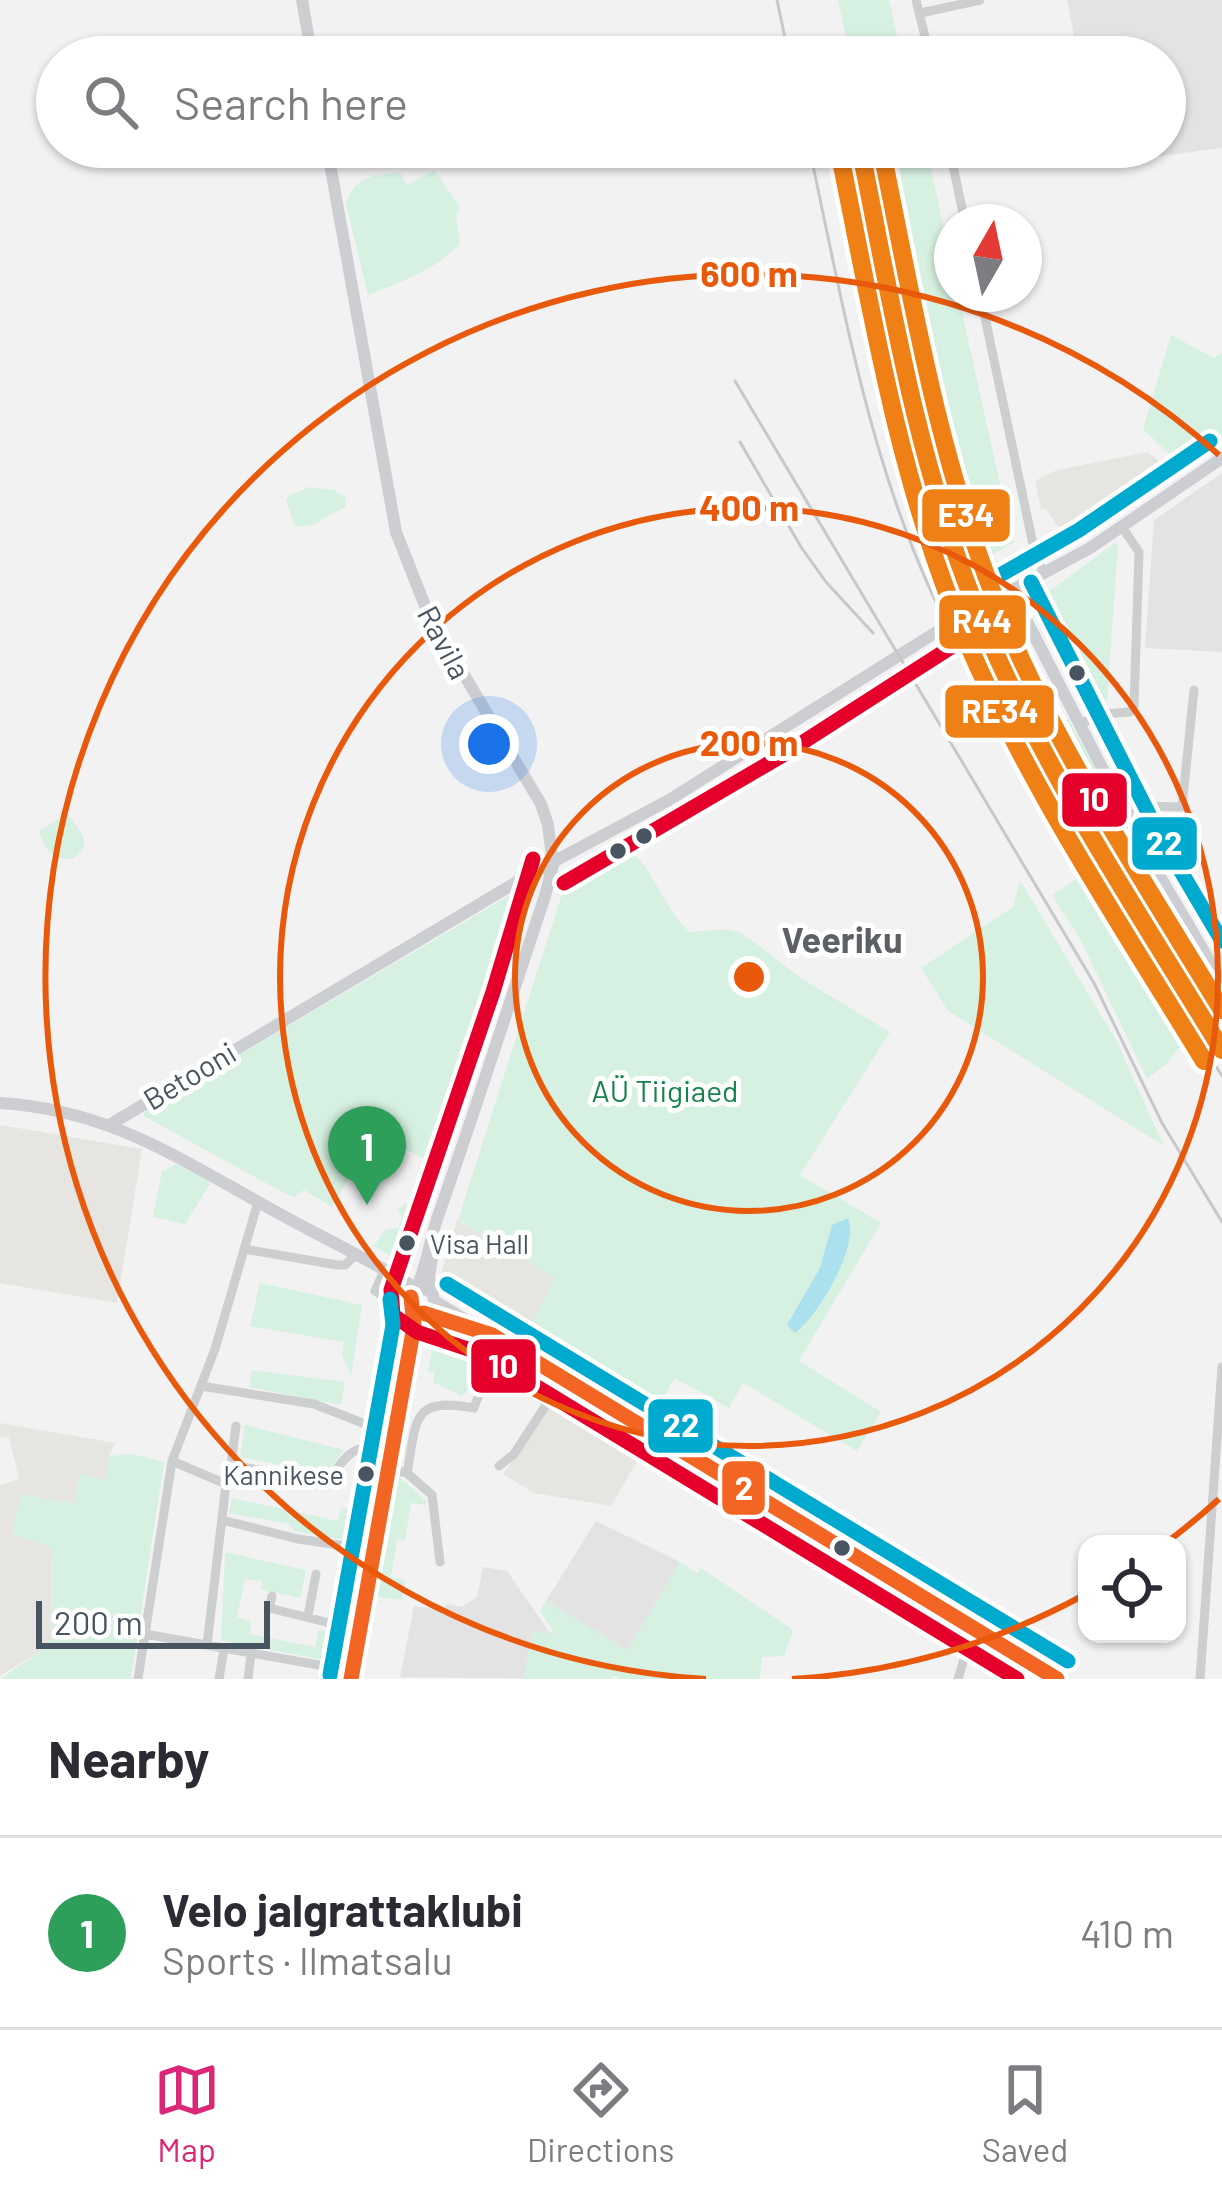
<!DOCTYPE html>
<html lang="en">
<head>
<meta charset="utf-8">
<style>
	body { margin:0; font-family:Barlow,sans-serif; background:#f2f2f3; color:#2b2b33 }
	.controls { position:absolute; right:36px; bottom:36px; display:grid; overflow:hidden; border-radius:24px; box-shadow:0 3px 9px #0004 }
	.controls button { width:108px; height:108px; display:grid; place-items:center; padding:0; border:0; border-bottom:3px solid #e1e1e2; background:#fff; color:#2b2b33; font:60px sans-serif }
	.compass { position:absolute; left:934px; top:204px; width:108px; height:108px; border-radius:50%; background:#fff; box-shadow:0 3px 9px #0004; rotate:9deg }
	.scale { position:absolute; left:36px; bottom:30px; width:234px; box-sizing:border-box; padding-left:12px; border:6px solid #48545f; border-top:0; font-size:33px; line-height:42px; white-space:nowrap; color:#48545f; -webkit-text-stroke:9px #fff; paint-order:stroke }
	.you { position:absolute; left:489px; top:744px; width:42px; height:42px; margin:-30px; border:9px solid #fff; border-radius:50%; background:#1a73e8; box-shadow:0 0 0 18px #1a73e833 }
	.badge { display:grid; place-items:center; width:78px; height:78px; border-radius:50%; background:#db2777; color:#fff; font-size:39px; font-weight:700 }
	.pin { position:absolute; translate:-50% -99px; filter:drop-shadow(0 3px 6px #0008) }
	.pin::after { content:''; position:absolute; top:63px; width:42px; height:36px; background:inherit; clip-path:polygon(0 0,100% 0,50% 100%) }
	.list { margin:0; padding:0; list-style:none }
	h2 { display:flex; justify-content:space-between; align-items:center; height:156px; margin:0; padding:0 48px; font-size:51px }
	h2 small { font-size:39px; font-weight:400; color:#7c7c81 }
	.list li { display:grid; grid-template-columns:78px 1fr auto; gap:36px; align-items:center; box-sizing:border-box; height:192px; padding:0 48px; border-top:3px solid #e1e1e2 }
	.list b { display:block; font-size:45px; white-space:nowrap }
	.list p { margin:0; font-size:39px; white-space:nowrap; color:#7c7c81 }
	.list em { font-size:39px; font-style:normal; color:#7c7c81 }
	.icon { flex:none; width:66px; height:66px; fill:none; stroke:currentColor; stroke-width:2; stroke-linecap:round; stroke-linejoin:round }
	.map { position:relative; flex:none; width:1222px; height:1679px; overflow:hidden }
	.search { position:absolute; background:#fff; box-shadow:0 3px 9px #0004; left:36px; right:36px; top:36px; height:132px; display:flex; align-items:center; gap:30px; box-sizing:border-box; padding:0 42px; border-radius:66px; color:#7c7c81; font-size:45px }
	.sheet { height:348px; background:#fff }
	nav { display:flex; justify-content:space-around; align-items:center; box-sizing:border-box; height:168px; border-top:3px solid #e1e1e2; background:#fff; font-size:33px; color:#7c7c81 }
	nav a { display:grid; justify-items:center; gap:6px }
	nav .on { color:#db2777 }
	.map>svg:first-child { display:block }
	.commercial { fill:#e6e5e1 }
	.education { fill:#e4e3e4 }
	.green { fill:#d6f1e1 }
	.water { fill:#abe0ee }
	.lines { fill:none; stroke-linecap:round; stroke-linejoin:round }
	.street { stroke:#ccced0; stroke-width:9 }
	.secondary { stroke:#ccced2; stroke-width:12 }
	.rail { stroke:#c7c8ca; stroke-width:3 }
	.bus-1-casing { stroke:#fff; stroke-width:24 }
	.bus-2-casing { stroke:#fff; stroke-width:24 }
	.bus-3-casing { stroke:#fff; stroke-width:24 }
	.bus-1 { stroke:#f26522; stroke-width:15 }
	.bus-2 { stroke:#e4002b; stroke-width:15 }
	.bus-3 { stroke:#00a9ce; stroke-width:15 }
	.rail-1-casing { stroke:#fff; stroke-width:27 }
	.rail-2-casing { stroke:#fff; stroke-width:27 }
	.rail-3-casing { stroke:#fff; stroke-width:27 }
	.rail-1 { stroke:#ef8016; stroke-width:18 }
	.rail-2 { stroke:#ef8016; stroke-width:18 }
	.rail-3 { stroke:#ef8016; stroke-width:18 }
	.ring { fill:none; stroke:#e8590c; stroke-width:6 }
	.bus-dot { fill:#48545f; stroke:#fff; stroke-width:4.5 }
	.labels { text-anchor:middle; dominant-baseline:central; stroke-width:10; stroke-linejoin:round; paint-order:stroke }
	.bus-label { font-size:27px; fill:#48545f; stroke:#fff; text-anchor:start }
	.street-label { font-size:30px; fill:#48545f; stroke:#fff }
	.park-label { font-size:30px; fill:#17824d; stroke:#fff }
	.quarter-label { font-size:36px; font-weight:bold; fill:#5d6166; stroke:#fff }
	.centre { fill:#e8590c; stroke:#fff; stroke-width:6 }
	.ring-label { font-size:36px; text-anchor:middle; font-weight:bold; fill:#e8590c; stroke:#fff; stroke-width:10; stroke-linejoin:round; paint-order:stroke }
	.line-badge { stroke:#fff; stroke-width:4.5 }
	.badge-label { font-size:33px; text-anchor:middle; font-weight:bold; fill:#fff }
</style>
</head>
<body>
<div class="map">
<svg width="1222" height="1679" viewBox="0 0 1222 1679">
	<rect width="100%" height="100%" fill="#f2f2f2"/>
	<path class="commercial" d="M1148,452L1174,474L1076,538L1063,534L1046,509H1041L1035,481L1057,470Z
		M0,1125L142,1149L117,1303L0,1283Z
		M457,1220L555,1278L526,1334L445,1286L440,1277Z
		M562,1387L649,1441L611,1506L534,1493L503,1474Z
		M0,1423L115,1443L109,1456L105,1481L76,1504L20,1494L51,1547L52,1638L44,1649L0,1676V1485L19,1479L9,1438L0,1437Z"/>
	<path class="education" d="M1067,0H1222V148L1100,164L1097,147H1165V57H1078Z
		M1222,473V652L1145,648L1154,520Z
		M596,1521L680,1562L627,1651L546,1601Z
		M483,1567L507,1571L582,1679L400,1677L414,1606L444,1611L446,1604L462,1607L477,1597Z"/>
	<path class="green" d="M838,0H889L902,57H850Z
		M869,147H926L952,265V294H958L1013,543L984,559L966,509L950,510L939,470Z
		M434,170L460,207L456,216L460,243C438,270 399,282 368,295L346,204C355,176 374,174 400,173L407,185Z
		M1171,335L1214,358L1222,353V441L1183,467L1143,429Z
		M310,487L334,490L345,497L346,506L313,525L295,527L286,500L290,495Z
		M1115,543L1118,545L1107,701L1081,693L1040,598Z
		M1002,614L1063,721L1069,720L1217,988L1222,1002V1031L1021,691L989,615Z
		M68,813L84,838V848L73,859C54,860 43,849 39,831Z
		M619,845C652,858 662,909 690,932L726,929L742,933L802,979L890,1032L800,1175L881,1223L799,1361L881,1412L857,1451L743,1383L729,1408L675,1378L654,1412L648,1409L526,1334L554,1278L458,1220L569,872Z
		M1087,872L1189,1036L1166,1064L1147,1079L1081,941L1052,895Z
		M1020,880L1116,1040L1164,1146L948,1011L921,968L1013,907Z
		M525,886H535L536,890L444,1169L381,1137L364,1169L355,1168L332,1207L304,1190L294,1197L282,1192L144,1116L145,1111Z
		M177,1164L208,1179L210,1184L185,1224L153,1217L162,1171Z
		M406,1204L425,1216L411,1262L406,1266L374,1246L385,1230L398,1228L402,1217L397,1210Z
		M260,1283L362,1305L351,1376L342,1355L344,1342L250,1326Z
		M437,1326L498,1360L462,1396L433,1382L435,1372L428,1371Z
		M252,1370L345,1382L341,1405L249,1387Z
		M245,1425L344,1450L325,1474L240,1457Z
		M131,1454L164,1462L131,1679H0L44,1649L52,1638L51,1547L12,1535L20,1494L75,1504L79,1474L105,1480L109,1456Z
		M362,1466L374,1467L361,1543L294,1531L289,1524L229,1513L232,1498L338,1521L341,1508L355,1509Z
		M396,1474L426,1501V1505L411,1503L405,1541L397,1540L391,1577L405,1580L402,1600L373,1596Z
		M817,1498L882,1535C884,1544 882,1554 873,1559L809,1521L807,1516Z
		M899,1545L982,1597L973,1616L968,1617L890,1569L889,1563Z
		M225,1552L306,1570L300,1598L261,1590L262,1581L245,1579L237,1617L251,1621L250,1634L315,1647L319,1630L343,1634L340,1658L333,1662L221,1640Z
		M680,1562L698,1573L701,1568L793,1630L784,1656L762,1657L760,1679H619L616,1675L611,1679H523L533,1631L548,1634L553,1630L540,1611L546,1601L627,1650Z"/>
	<path class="water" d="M848,1218C860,1246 818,1316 795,1333L787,1325L820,1268L832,1225Z"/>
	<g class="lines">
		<path class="street" d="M916,0L930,57
			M921,13L980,0
			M949,147L965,222
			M980,294L1034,549L1044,574
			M1079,724L1104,714L1130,712L1134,706L1139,552L1122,527
			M1124,811L1143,806L1182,807L1194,690
			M244,1249L337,1265H345L355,1255
			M201,1386L314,1404L378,1429
			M236,1426L231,1465L327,1483C345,1455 356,1441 391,1447
			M377,1433L397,1314L388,1299L375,1291L382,1275
			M172,1461L226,1484L207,1645
			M499,1466L514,1454L557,1388L553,1381
			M387,1469L407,1473L432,1495L440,1562
			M407,1473C417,1421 410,1396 474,1408C489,1359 517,1382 553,1381L557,1374
			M222,1520L298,1539L373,1550
			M272,1596L269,1608L358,1630
			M308,1616L316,1574
			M145,1634L172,1461L215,1349L258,1202
			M138,1679L145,1634L352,1671
			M219,1679L224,1649
			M248,1679L251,1654
			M958,1679L974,1626
			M1200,1679L1222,1367"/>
		<path class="secondary" d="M302,0L312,57
			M327,147L396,532L429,616L541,804L548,825L553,865L545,896C509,1004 475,1112 437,1219C429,1243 425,1277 411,1297
			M1012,592L1142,846L1222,982
			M0,1103C113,1110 184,1162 280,1214C325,1239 373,1261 417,1289L431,1290
			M111,1124L525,877L669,800L946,626L1090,548L1222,458
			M436,1302L1057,1679
			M414,1309L425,1313L435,1305L429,1277L432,1258
			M351,1679L414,1326L411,1297"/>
		<path class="rail" d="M777,0L789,57
			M809,147C847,322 876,506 968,663L1222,1076
			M735,381L1094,983L1162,1123L1222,1222
			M740,442L801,547L826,582L873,633"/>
		<defs>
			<path id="bus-1" d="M423,1313L492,1335L1057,1679
				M351,1679L414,1326L411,1297"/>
			<path id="bus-2" d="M993,602L1123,856L1204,993
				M533,859L493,992L391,1290L393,1315L417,1332L483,1354L1017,1679
				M564,883L783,755L956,644L1022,611"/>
			<path id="bus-3" d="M1002,574L1079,530L1210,441
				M1031,582L1160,836L1222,941
				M447,1284L1068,1661
				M330,1675L393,1325L390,1299"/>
		</defs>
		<use href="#bus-1" class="bus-1-casing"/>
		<use href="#bus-2" class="bus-2-casing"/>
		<use href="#bus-3" class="bus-3-casing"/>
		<use href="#bus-1" class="bus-1"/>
		<use href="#bus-2" class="bus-2"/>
		<use href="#bus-3" class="bus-3"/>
		<defs>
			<path id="rail-1" d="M860,147C891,301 916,458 975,605C1038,763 1134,905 1222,1050"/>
			<path id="rail-2" d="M839,151C871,306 896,465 955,613C1019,772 1115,915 1204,1061"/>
			<path id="rail-3" d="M881,147C912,298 937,452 994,596C1052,743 1140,875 1222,1010"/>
		</defs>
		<use href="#rail-1" class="rail-1-casing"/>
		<use href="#rail-2" class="rail-2-casing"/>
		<use href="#rail-3" class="rail-3-casing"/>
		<use href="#rail-1" class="rail-1"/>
		<use href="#rail-2" class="rail-2"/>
		<use href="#rail-3" class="rail-3"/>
	</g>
	<g class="ring">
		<circle cx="749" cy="977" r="234"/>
		<circle cx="749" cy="977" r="469"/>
		<path d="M1219 1499A703 703 0 0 1 1167 1542M1084 1595A703 703 0 0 1 792 1679M706 1679A703 703 0 1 1 1219 455"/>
	</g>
	<g class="bus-dot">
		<circle cx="1077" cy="673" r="10"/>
		<circle cx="644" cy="836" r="10"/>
		<circle cx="618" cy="851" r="10"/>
		<circle cx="407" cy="1243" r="10"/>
		<circle cx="366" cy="1474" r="10"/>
		<circle cx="842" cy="1548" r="10"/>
	</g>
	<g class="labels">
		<g class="bus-label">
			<text x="430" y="1243">Visa Hall</text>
			<text x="344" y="1474" text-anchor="end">Kannikese</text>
		</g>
		<g class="street-label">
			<text transform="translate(445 642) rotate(62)">Ravila</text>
			<text transform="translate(189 1075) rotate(-31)">Betooni</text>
		</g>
		<g class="park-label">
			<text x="665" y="1090">AÜ Tiigiaed</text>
		</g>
		<g class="quarter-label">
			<text x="842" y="938">Veeriku</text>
		</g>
	</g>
	<circle cx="749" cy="977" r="18" class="centre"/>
	<g class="ring-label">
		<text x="749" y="287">600 m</text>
		<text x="749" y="521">400 m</text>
		<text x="749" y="756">200 m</text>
	</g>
	<g class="line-badge">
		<rect x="920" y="487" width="92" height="57" rx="12" fill="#ef8016"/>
		<rect x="937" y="593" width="91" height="58" rx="12" fill="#ef8016"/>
		<rect x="943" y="683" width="113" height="57" rx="12" fill="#ef8016"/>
		<rect x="1060" y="771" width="69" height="58" rx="12" fill="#e4002b"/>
		<rect x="1130" y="815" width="69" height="57" rx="12" fill="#00a9ce"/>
		<rect x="469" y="1337" width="69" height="58" rx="12" fill="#e4002b"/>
		<rect x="646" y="1397" width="69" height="58" rx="12" fill="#00a9ce"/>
		<rect x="720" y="1459" width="47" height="58" rx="12" fill="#f26522"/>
	</g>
	<g class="badge-label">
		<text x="966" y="527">E34</text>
		<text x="982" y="633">R44</text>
		<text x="1000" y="723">RE34</text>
		<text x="1094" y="811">10</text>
		<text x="1164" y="855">22</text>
		<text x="503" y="1378">10</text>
		<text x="681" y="1437">22</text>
		<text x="744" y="1500">2</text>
	</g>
</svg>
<div class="controls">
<button><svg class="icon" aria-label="locate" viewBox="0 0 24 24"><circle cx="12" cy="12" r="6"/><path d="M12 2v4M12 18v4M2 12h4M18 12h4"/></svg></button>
</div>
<svg class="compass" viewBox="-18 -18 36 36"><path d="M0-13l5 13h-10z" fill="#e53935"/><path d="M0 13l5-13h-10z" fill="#7c7c81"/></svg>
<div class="scale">200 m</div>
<div class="you"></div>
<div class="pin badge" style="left:367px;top:1205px;background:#2e9e5b">1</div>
<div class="search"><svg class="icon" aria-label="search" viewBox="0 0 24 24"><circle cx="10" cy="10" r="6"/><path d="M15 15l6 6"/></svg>Search here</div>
</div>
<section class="sheet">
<h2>Nearby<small></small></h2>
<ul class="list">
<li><span class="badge" style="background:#2e9e5b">1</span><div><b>Velo jalgrattaklubi</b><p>Sports · Ilmatsalu</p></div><em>410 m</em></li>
</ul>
</section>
<nav>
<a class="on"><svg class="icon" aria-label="map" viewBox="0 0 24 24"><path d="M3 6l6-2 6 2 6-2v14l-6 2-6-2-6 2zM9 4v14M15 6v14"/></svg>Map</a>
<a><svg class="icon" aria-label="directions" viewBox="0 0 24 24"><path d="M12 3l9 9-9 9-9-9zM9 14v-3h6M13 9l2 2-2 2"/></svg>Directions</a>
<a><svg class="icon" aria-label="saved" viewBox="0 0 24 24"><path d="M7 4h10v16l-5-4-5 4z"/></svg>Saved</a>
</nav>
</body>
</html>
